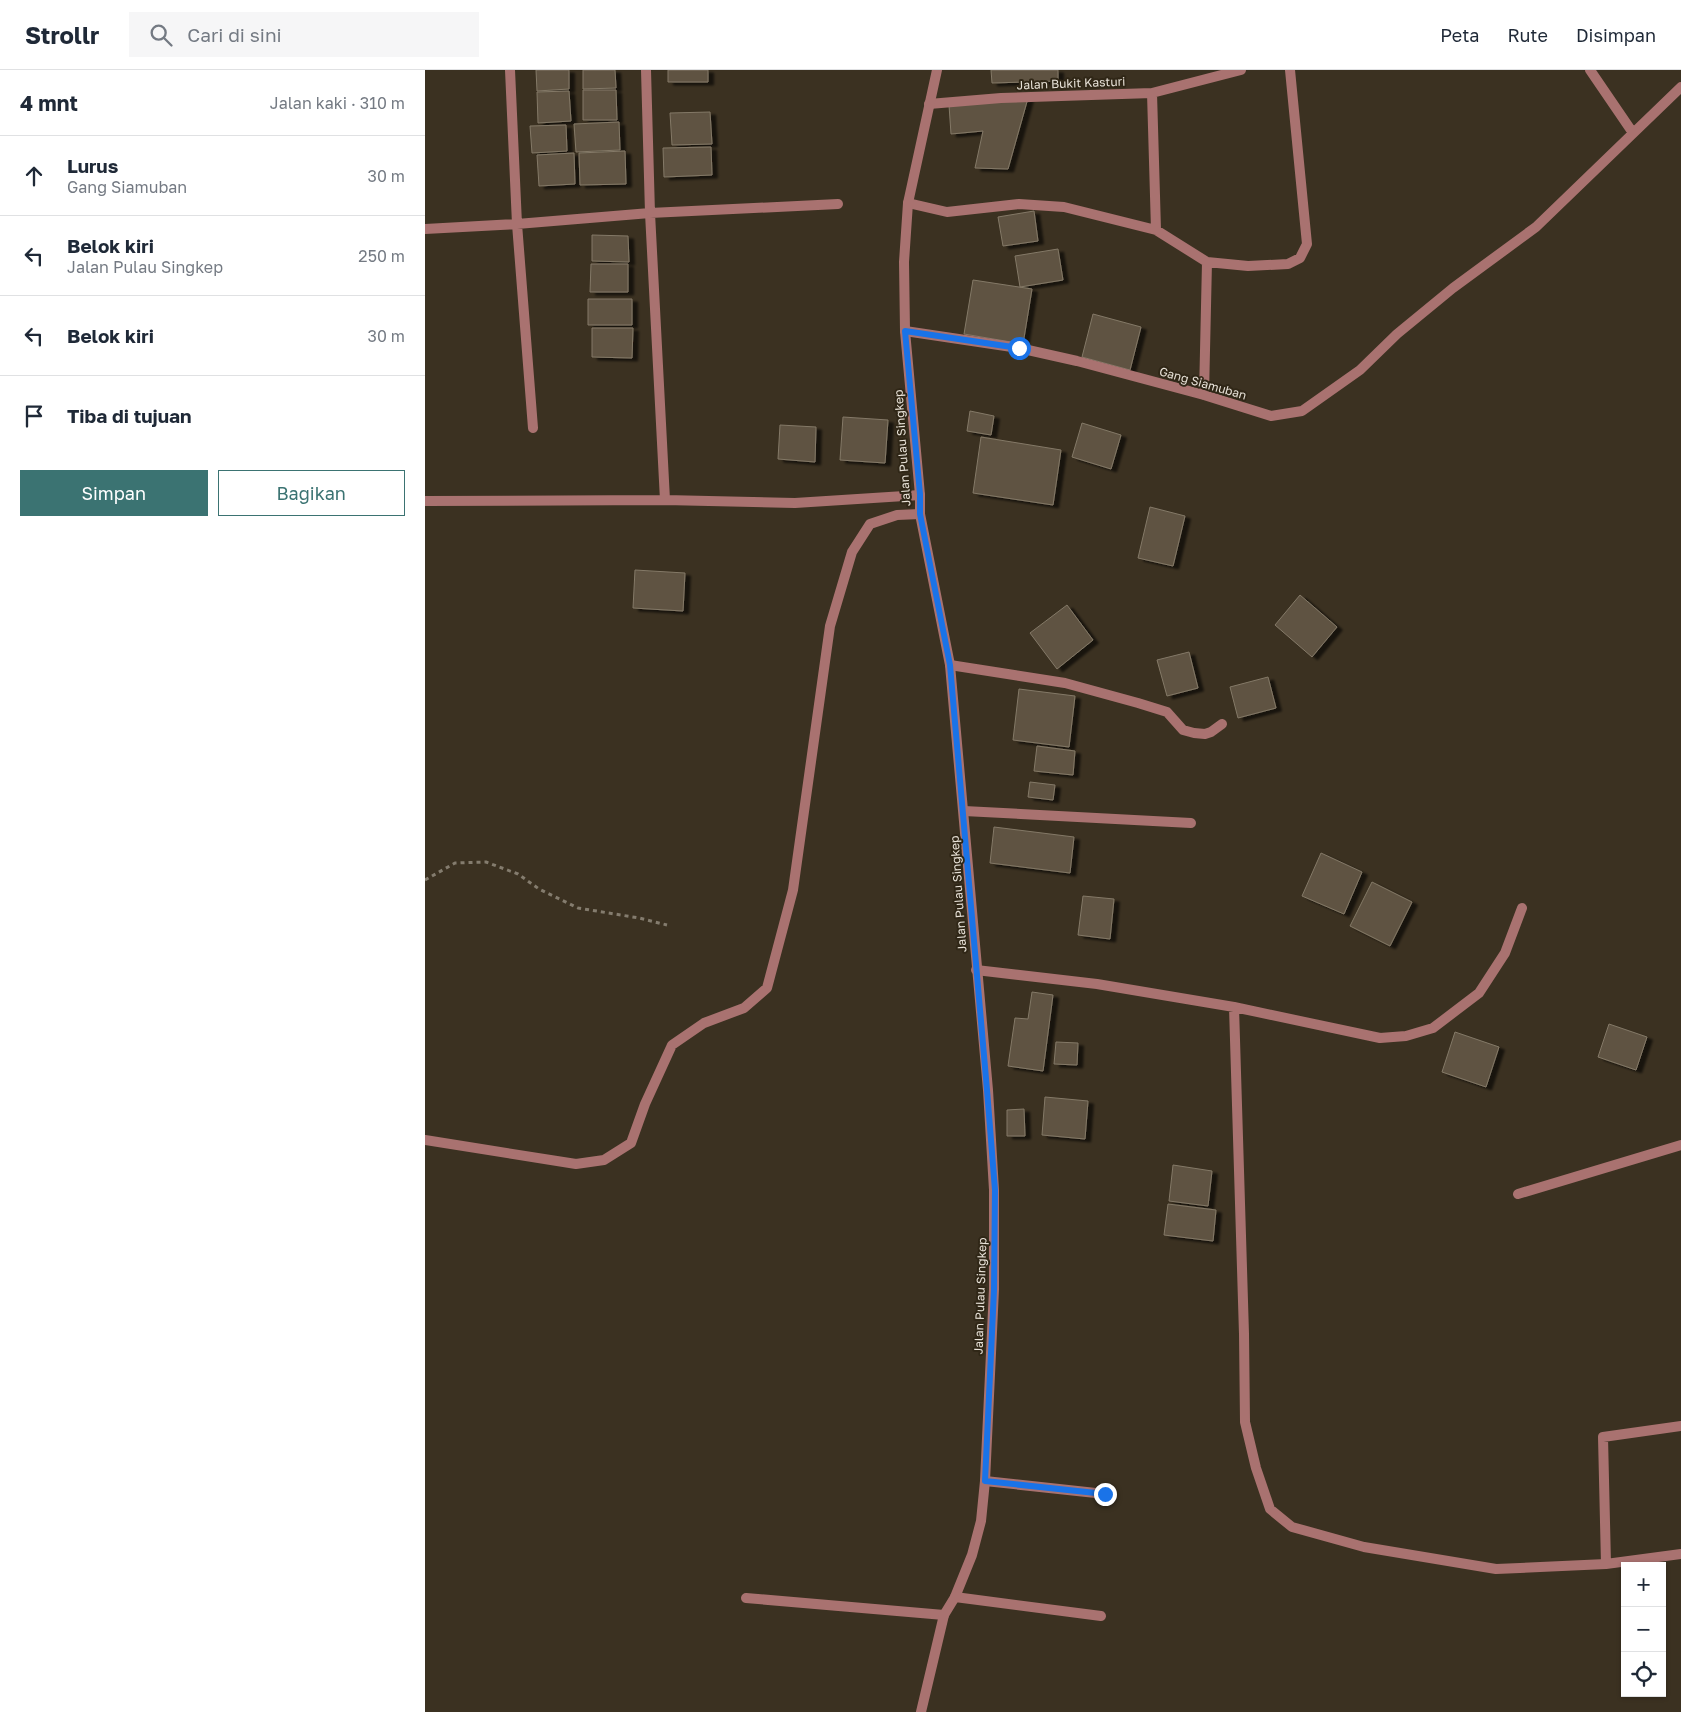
<!DOCTYPE html>
<html lang="id">
<head>
<meta charset="utf-8">
<style>
	body { margin:0; font-family:"Golos Text",sans-serif; background:#f6f6f7; color:#1f2937 }
	.controls { position:absolute; right:15px; bottom:15px; display:grid; overflow:hidden; border-radius:0px; box-shadow:0 1px 4px #0004 }
	.controls button { width:45px; height:45px; display:grid; place-items:center; padding:0; border:0; border-bottom:1px solid #e0e1e3; background:#fff; color:#1f2937; font:25px sans-serif }
	.stop { position:absolute; width:15px; height:15px; margin:-11px; border:4px solid #1a73e8; border-radius:50%; background:#fff }
	.stop.end { background:#1a73e8; border-color:#fff; box-shadow:0 1px 5px #0008 }
	.list { margin:0; padding:0; list-style:none }
	h2 { display:flex; justify-content:space-between; align-items:center; height:65px; margin:0; padding:0 20px; font-size:21px }
	h2 small { font-size:16px; font-weight:400; color:#747a83 }
	.list li { display:grid; grid-template-columns:32px 1fr auto; gap:15px; align-items:center; box-sizing:border-box; height:80px; padding:0 20px; border-top:1px solid #e0e1e3 }
	.list b { display:block; font-size:19px; white-space:nowrap }
	.list p { margin:0; font-size:16px; white-space:nowrap; color:#747a83 }
	.list em { font-size:16px; font-style:normal; color:#747a83 }
	.actions { display:flex; gap:10px; padding:15px 20px }
	.actions a { flex:1; padding:11px 0; border:1px solid #3b7372; border-radius:0px; text-align:center; font-size:18px; color:#3b7372 }
	.actions .main { background:#3b7372; color:#fff }
	.icon { flex:none; width:28px; height:28px; fill:none; stroke:currentColor; stroke-width:2; stroke-linecap:round; stroke-linejoin:round }
	.map { position:relative; flex:none; width:1256px; height:1642px; overflow:hidden }
	header { display:flex; align-items:center; gap:30px; box-sizing:border-box; height:70px; padding:0 25px; background:#fff; border-bottom:1px solid #e0e1e3 }
	header strong { font-size:24px }
	nav { display:flex; gap:28px; margin-inline-start:auto; font-size:18px }
	.search { width:350px; height:45px; background:#f6f6f7; display:flex; align-items:center; gap:12px; box-sizing:border-box; padding:0 18px; border-radius:0px; color:#747a83; font-size:19px }
	main { display:flex }
	aside { flex:1; background:#fff }
	.map>svg:first-child { display:block }
	.building { fill:#5e5342; stroke:#847967; filter:url(#shadow) }
	.lines { fill:none; stroke-linecap:round; stroke-linejoin:round }
	.path { stroke:#847c6e; stroke-width:3; stroke-dasharray:4 4; stroke-linecap:butt }
	.service { stroke:#a97270; stroke-width:10 }
	.minor { stroke:#a97270; stroke-width:10 }
	.tertiary { stroke:#a97270; stroke-width:10 }
	.route { stroke:#1a73e8; stroke-width:6 }
	.labels { text-anchor:middle; dominant-baseline:central; stroke-width:4; stroke-linejoin:round; paint-order:stroke }
	.street-label { font-size:12px; fill:#e8e2d8; stroke:#302717 }
</style>
</head>
<body>
<header>
<strong>Strollr</strong>
<div class="search"><svg class="icon" aria-label="search" viewBox="0 0 24 24"><circle cx="10" cy="10" r="6"/><path d="M15 15l6 6"/></svg>Cari di sini</div>
<nav><a>Peta</a><a>Rute</a><a>Disimpan</a></nav>
</header>
<main>
<aside>
<h2>4 mnt<small>Jalan kaki · 310 m</small></h2>
<ul class="list">
<li><svg class="icon" aria-label="ahead" viewBox="0 0 24 24"><path d="M12 20V5M6 11l6-6 6 6"/></svg><div><b>Lurus</b><p>Gang Siamuban</p></div><em>30 m</em></li>
<li><svg class="icon" aria-label="left" viewBox="0 0 24 24"><path d="M17 20v-9H6M10 6l-5 5 5 5"/></svg><div><b>Belok kiri</b><p>Jalan Pulau Singkep</p></div><em>250 m</em></li>
<li><svg class="icon" aria-label="left" viewBox="0 0 24 24"><path d="M17 20v-9H6M10 6l-5 5 5 5"/></svg><div><b>Belok kiri</b></div><em>30 m</em></li>
<li><svg class="icon" aria-label="arrive" viewBox="0 0 24 24"><path d="M6 21V4h12l-3 4 3 4H6"/></svg><div><b>Tiba di tujuan</b></div></li>
</ul>
<div class="actions"><a class="main">Simpan</a><a>Bagikan</a></div>
</aside>
<div class="map">
<svg width="1256" height="1642" viewBox="0 0 1256 1642">
	<defs>
		<filter id="shadow"><feDropShadow dx="5.5" dy="3" stdDeviation="1" flood-color="#0009"/></filter>
	</defs>
	<rect width="100%" height="100%" fill="#3b3121"/>
	<path class="building" d="M111,0H144V19L112,21Z
		M158,0H190L191,18L158,19Z
		M243,0H283V12H243Z
		M566,0H633V11L567,13Z
		M158,20H191L192,50H158Z
		M144,21L146,51L113,53L112,22Z
		M603,28L583,99L550,98L558,61L526,64L524,35Z
		M285,42L287,74L247,75L245,43Z
		M194,52L195,80L151,82L149,54Z
		M141,55L142,81L107,83L105,56Z
		M286,77L287,105L239,107L238,78Z
		M200,81L201,114L155,115L154,83Z
		M149,83L150,114L114,116L112,85Z
		M609,141L613,171L578,176L573,147Z
		M167,165L203,166L204,192L167,191Z
		M633,179L638,210L595,217L590,186Z
		M166,194H203V222H165Z
		M548,210L607,219L598,274L539,264Z
		M163,229H207V255H163Z
		M668,244L716,257L705,300L657,287Z
		M167,258H208L207,288L167,287Z
		M545,341L569,346L566,365L542,361Z
		M418,347L463,350L460,393L415,390Z
		M657,353L696,365L686,399L647,387Z
		M355,355L391,357L390,392L353,389Z
		M556,367L636,380L628,435L548,423Z
		M725,437L760,446L748,496L713,488Z
		M210,500L260,503L258,541L208,538Z
		M875,525L912,557L887,587L850,555Z
		M642,535L668,570L632,599L605,563Z
		M764,582L773,618L742,626L732,590Z
		M843,607L851,638L813,648L805,617Z
		M594,619L650,626L644,677L588,670Z
		M612,676L650,681L648,705L609,701Z
		M605,712L630,715L628,730L603,727Z
		M569,757L649,767L645,803L565,793Z
		M896,783L937,802L919,844L877,826Z
		M947,812L987,832L965,876L925,856Z
		M658,826L689,829L685,869L653,865Z
		M607,922L628,925L618,1001L583,996L590,948L603,949Z
		M1184,954L1222,967L1211,1000L1173,987Z
		M1030,962L1074,977L1061,1017L1017,1002Z
		M631,972L653,973L652,995L629,994Z
		M620,1027L663,1031L660,1069L617,1065Z
		M599,1039L600,1066H582V1040Z
		M748,1095L787,1101L783,1136L744,1131Z
		M743,1134L791,1140L788,1171L739,1165Z"/>
	<g class="lines">
		<path class="path" d="M0,810L30,793L61,792L93,804L114,819L153,838L214,848L242,855"/>
		<path class="service" d="M539,741L766,753
			M560,1411L680,1424
			M530,1527L676,1546"/>
		<path class="minor" d="M85,0L92,154L108,358
			M221,0L225,143L240,430
			M1165,0L1208,63
			M727,23L731,160
			M504,34L576,28L727,23L816,0
			M483,133L522,142L594,134L639,137L731,160L782,192L823,196L863,194L875,188L882,174L865,0
			M0,159L92,154L225,143L413,134
			M480,261L594,278L652,291L779,325L846,346L877,341L935,300L972,264L1028,218L1111,157L1256,17
			M779,325L782,192
			M0,431L240,430L370,433L495,425
			M525,595L640,613L713,633L742,642L758,660L769,663L780,664L786,662L797,654
			M551,900L672,914L809,937L955,968L981,966L1008,958L1054,923L1080,883L1097,838
			M809,937L819,1264L820,1352L831,1398L845,1439L867,1457L939,1477L1071,1499L1181,1494L1256,1484
			M0,1070L151,1094L179,1090L206,1073L220,1034L247,975L279,953L319,938L342,918L368,820L405,556L427,482L445,454L472,445L495,444
			M1093,1124L1256,1075
			M1181,1494L1178,1367L1256,1356
			M321,1528L519,1545"/>
		<path class="tertiary" d="M496,1642L519,1545L530,1527L547,1485L556,1451L560,1411L569,1219V1120L563,1020L525,595L495,444V425L480,261L479,192L483,133L512,0"/>
	</g>
	<g class="lines">
		<path class="route" d="M594,278L480,261L495,424V444L525,595L562,1020L570,1120L569,1220L560,1411L680,1424"/>
	</g>
	<g class="labels">
		<g class="street-label">
			<text transform="translate(646 13) rotate(-2)">Jalan Bukit Kasturi</text>
			<text transform="translate(778 313) rotate(16)">Gang Siamuban</text>
			<text transform="translate(477 378) rotate(-94)">Jalan Pulau Singkep</text>
			<text transform="translate(533 824) rotate(-94)">Jalan Pulau Singkep</text>
			<text transform="translate(555 1226) rotate(-88)">Jalan Pulau Singkep</text>
		</g>
	</g>
</svg>
<div class="controls">
<button>+</button>
<button>−</button>
<button><svg class="icon" aria-label="locate" viewBox="0 0 24 24"><circle cx="12" cy="12" r="6"/><path d="M12 2v4M12 18v4M2 12h4M18 12h4"/></svg></button>
</div>
<div class="stop" style="left:594px;top:278px"></div>
<div class="stop end" style="left:680px;top:1424px"></div>
</div>
</main>
</body>
</html>
